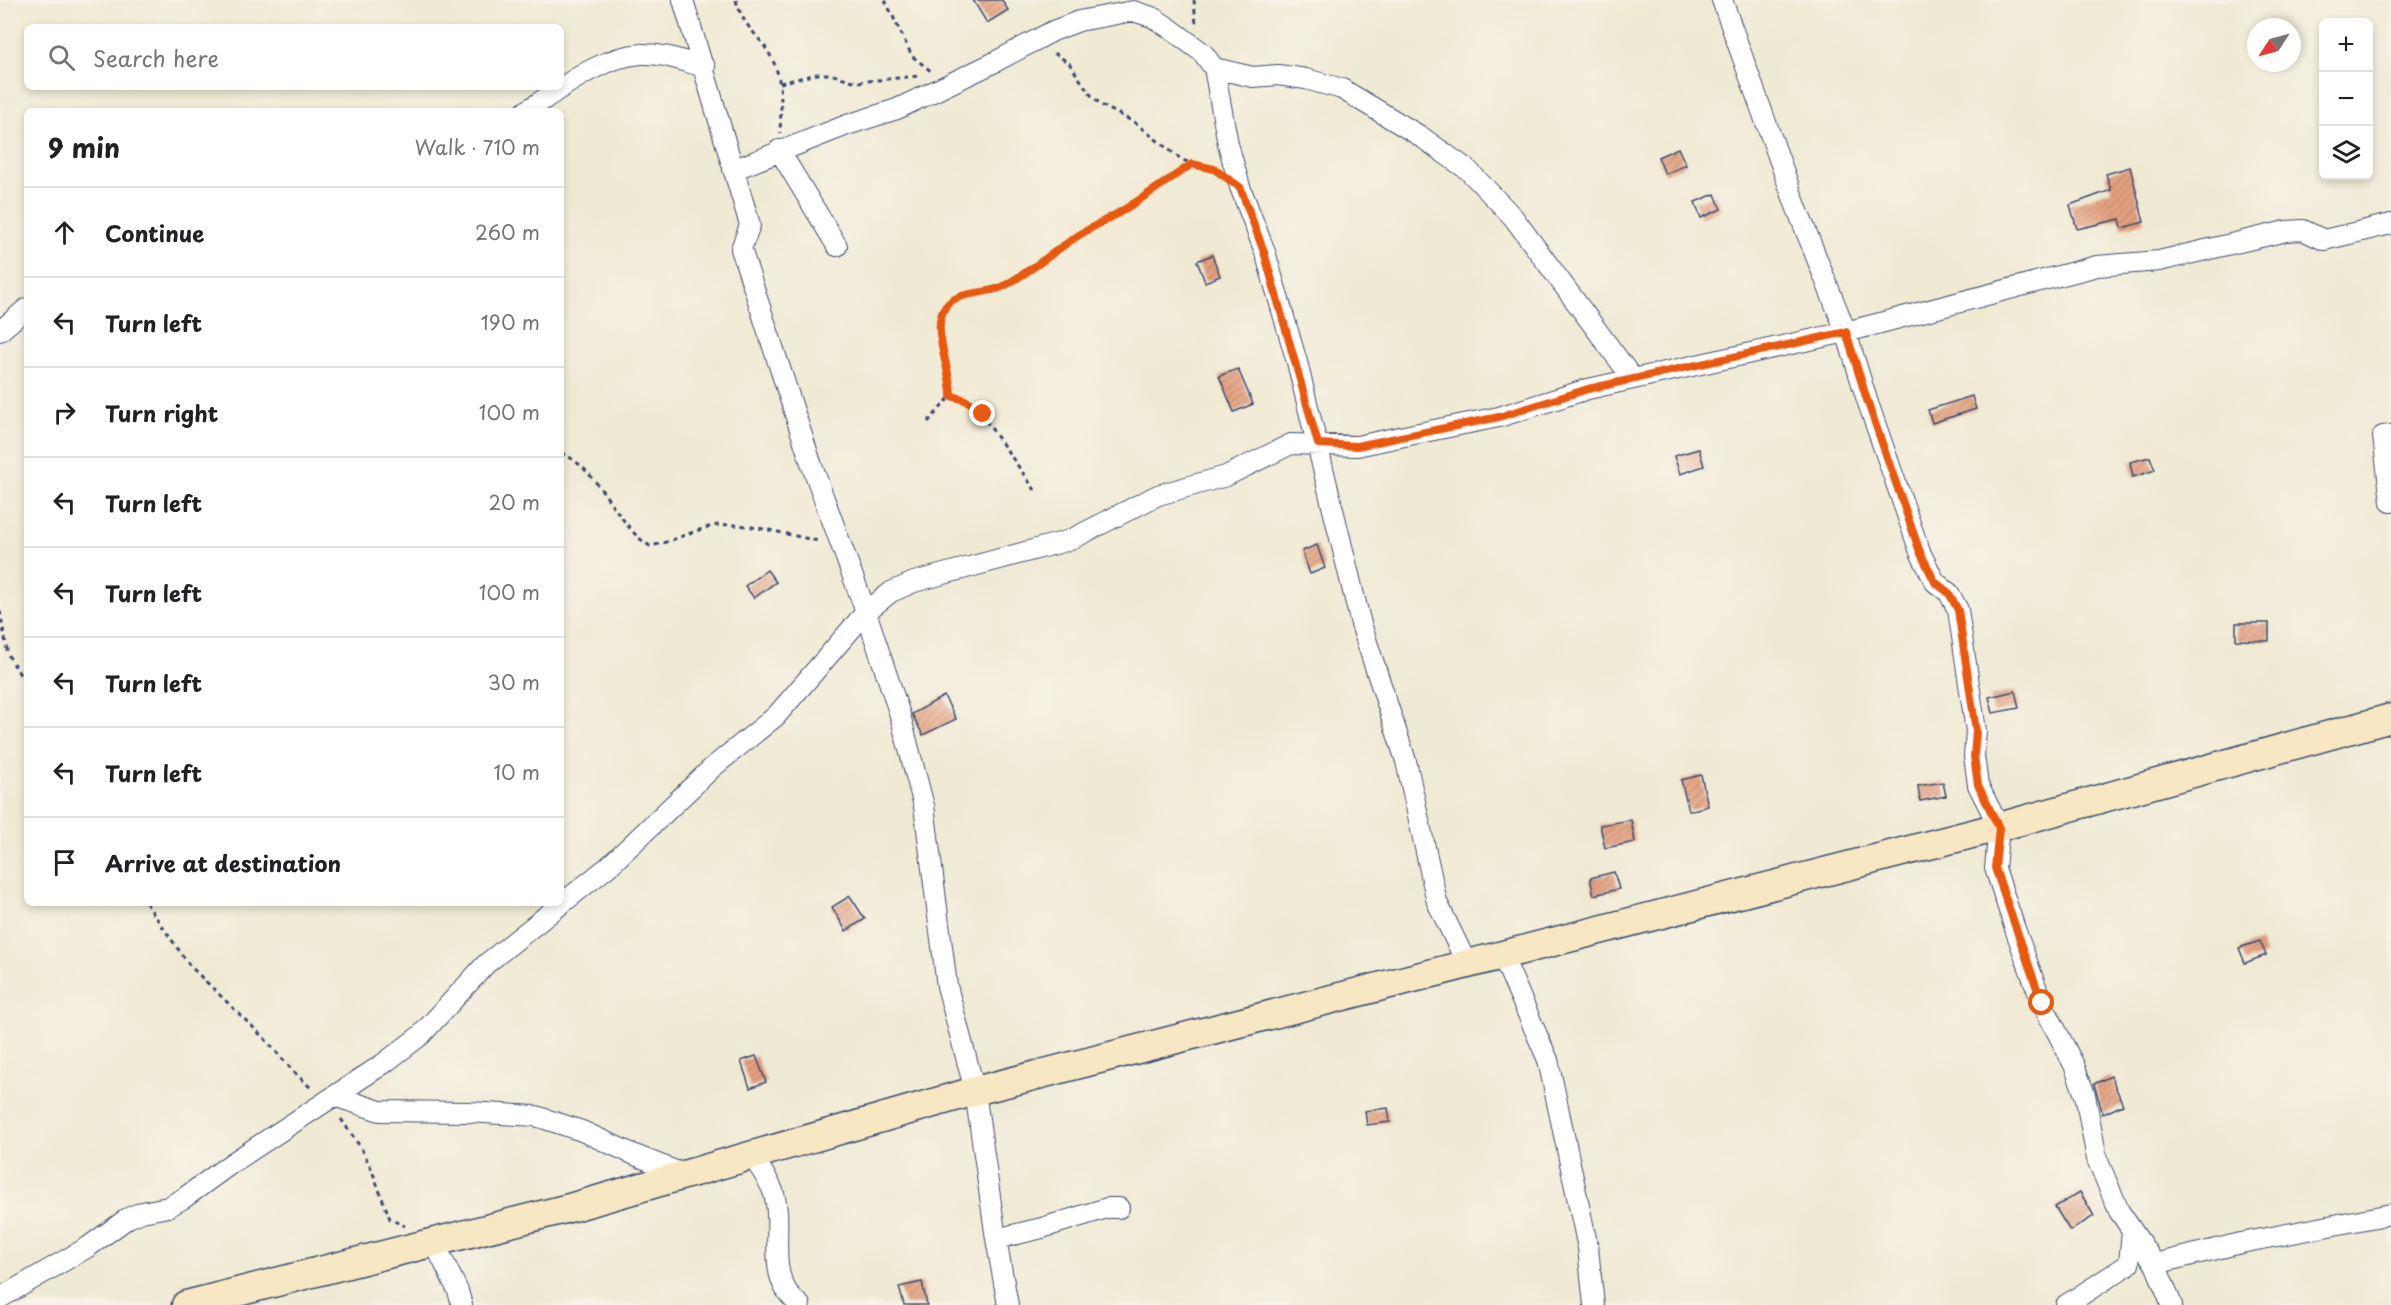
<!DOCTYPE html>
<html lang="en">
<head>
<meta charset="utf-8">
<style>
	body { margin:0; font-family:"Playpen Sans",sans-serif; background:#f6f6f6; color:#202124 }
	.controls { position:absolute; right:18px; top:18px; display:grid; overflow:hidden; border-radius:9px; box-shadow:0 3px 9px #0003 }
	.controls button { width:54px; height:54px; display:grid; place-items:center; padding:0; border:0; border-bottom:2px solid #e0e0e0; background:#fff; color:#202124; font:30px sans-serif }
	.compass { position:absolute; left:2247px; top:18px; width:54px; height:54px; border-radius:50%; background:#fff; box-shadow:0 3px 9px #0003; rotate:234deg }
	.stop { position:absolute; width:18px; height:18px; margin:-14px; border:4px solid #ea580c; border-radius:50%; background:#fff }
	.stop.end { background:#ea580c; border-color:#fff; box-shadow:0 2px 6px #0008 }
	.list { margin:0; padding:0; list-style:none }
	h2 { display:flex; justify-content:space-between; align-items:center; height:78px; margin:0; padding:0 24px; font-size:26px }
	h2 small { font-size:20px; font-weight:400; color:#757577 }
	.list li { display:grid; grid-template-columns:39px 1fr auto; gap:18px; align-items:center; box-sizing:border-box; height:90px; padding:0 24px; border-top:2px solid #e0e0e0 }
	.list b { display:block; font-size:22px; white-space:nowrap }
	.list em { font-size:20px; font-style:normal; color:#757577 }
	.icon { flex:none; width:33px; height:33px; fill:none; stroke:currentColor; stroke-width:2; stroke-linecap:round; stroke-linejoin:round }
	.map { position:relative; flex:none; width:2391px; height:1305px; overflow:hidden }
	.search { position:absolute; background:#fff; box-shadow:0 3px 9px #0003; left:24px; top:24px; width:540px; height:66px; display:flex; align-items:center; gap:15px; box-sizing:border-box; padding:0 21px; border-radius:9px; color:#757577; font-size:22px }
	.panel { position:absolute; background:#fff; box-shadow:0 3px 9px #0003; left:24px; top:108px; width:540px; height:798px; border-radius:9px }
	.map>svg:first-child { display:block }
	.building { fill:url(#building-hatch) }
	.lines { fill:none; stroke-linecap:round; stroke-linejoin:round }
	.street-casing { stroke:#3b4b70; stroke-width:22 }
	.secondary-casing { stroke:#3b4b70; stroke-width:31 }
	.path { stroke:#3b4b70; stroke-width:3; stroke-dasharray:4.5 4.5; stroke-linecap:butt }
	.street { stroke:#fff; stroke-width:20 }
	.secondary { stroke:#f7e8c3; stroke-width:28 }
	.route { stroke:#ea580c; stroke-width:8 }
</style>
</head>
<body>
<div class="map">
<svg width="2391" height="1305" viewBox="0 0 2391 1305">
	<defs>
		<pattern id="building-hatch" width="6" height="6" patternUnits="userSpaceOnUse" patternTransform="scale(1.5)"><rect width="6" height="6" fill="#e5a17f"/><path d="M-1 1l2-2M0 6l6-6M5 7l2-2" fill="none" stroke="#b9846b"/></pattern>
	</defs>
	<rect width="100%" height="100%" fill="#f7f3e8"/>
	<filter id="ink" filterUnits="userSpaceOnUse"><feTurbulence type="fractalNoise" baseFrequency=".0167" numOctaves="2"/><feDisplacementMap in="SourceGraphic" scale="12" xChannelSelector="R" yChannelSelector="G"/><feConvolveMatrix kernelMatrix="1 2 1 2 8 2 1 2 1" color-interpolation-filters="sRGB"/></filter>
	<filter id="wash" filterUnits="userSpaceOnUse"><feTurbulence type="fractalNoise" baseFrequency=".008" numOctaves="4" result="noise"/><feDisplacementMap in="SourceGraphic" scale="24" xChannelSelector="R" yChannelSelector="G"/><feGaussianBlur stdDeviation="1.35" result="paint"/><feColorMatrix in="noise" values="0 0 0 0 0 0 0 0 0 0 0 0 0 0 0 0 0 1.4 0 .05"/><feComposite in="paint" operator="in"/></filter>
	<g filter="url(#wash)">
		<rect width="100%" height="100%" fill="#efead3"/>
		<g id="blocks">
			<path class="building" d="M973,0H1002L1008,10L987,23Z
				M1678,148L1686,165L1665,174L1658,157Z
				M2130,167L2144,222L2122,228L2120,219L2077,229L2070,205L2111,190L2106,174Z
				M1715,194L1721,209L1701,218L1695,202Z
				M1212,255L1220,276L1205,282L1197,261Z
				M1238,369L1253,404L1234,412L1219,376Z
				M1972,396L1976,409L1932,423L1928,410Z
				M1699,449L1704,466L1680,474L1674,456Z
				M2150,457L2155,470L2133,477L2130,462Z
				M1317,545L1325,568L1310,574L1302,551Z
				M767,570L776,582L754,598L745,586Z
				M2236,623H2269V641L2236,640Z
				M2015,691L2019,708L1993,713L1989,697Z
				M944,696L956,719L923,735L912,714Z
				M1701,775L1708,806L1689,811L1681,780Z
				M1943,782L1946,796L1920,801L1918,786Z
				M1631,820L1635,842L1605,848L1600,825Z
				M1614,872L1619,889L1594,895L1590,878Z
				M850,896L865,919L846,931L832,907Z
				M2260,941L2266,955L2245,963L2239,948Z
				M756,1056L766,1082L750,1088L741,1061Z
				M2111,1076L2123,1105L2103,1114L2094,1084Z
				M1388,1108L1390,1122L1367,1125L1365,1111Z
				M2080,1192L2094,1216L2070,1231L2055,1207Z
				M922,1282L927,1305H904L899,1287Z"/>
		</g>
	</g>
	<g filter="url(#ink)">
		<use href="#blocks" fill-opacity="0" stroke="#3b4b70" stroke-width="1.5"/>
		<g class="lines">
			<defs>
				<path id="street" d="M683,0L750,225L741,249L812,466L866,612L900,715L924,806L947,986L975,1091L996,1239L1008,1305
					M1214,68L1253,77L1278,75L1306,79L1342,89L1420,136L1468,170L1513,217L1633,379
					M526,111C560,90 600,56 642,54C663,53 685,62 705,67
					M779,150L837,246
					M733,170L847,125L897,109L989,65L1053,31L1079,21L1133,11L1152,17L1168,27L1203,53L1214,68L1228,144L1240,187L1265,252L1297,362L1361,624L1406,761L1437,902L1467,964
					M0,331L27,308
					M2391,435L2383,436L2391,502
					M1502,955L1548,1060L1588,1248L1594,1305
					M334,1096L380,1111L468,1112L536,1116L582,1131L635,1155L683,1174
					M751,1154C758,1166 768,1178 773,1191C786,1228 762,1277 800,1305
					M996,1239L1042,1228L1107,1208H1119
					M435,1244L458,1291L462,1305
					M2155,1264L2241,1243L2391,1214
					M0,1298L88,1247L128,1218L142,1212L168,1207L184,1198L232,1163L383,1064L421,1035L486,964L609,866L713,767L776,716L866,612L891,592L914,582L1070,540L1158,495L1226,476L1291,444L1357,446L1414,434L1499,417L1588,389L1846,332L1796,206L1722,0
					M2066,1305L2129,1264L2132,1230
					M2172,1305L2155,1264L2119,1211L2097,1159L2085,1095L2074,1065L2042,1003L2015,929L1995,868L1999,827L1978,785L1974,756L1976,731L1958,610L1949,593L1935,582L1920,552L1867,400L1846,332L2097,266L2159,261L2286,231L2303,230L2324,240L2391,224"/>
				<path id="secondary" d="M186,1305L573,1207L975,1091L1999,827L2391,718"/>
			</defs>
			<use href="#street" class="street-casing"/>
			<use href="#secondary" class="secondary-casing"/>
			<path class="path" d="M736,0C744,29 757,32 770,55C784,79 781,107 780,133
				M885,0L912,56L932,72
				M1194,0L1196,25
				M1054,53L1069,63L1090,94L1101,105L1134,122L1182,160L1216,171
				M780,83L817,74H830L857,82L919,76
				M951,396L965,399L974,404L1035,490
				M928,422L951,396L952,387L943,359L941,325V313L946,305L958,296L1001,287L1077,236L1119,213L1192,164
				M561,453C598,467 619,529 650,546C672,542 691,531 713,526C739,520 792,536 819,541
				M0,611L8,655L27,686
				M146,903L190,966L265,1039L293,1071L312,1089
				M341,1119L361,1148L371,1168L390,1219L405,1226"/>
			<use href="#street" class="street"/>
			<use href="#secondary" class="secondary"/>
		</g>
	</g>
	<g class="lines" filter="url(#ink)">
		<path class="route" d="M983,414C973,403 966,399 951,396C952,373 932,332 943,311C953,289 985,296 1004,286C1029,272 1052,253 1076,237C1090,228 1105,221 1120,212C1145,197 1168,180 1192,164L1214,169L1240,187L1264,252L1318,444L1357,446L1499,417L1588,389L1846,332L1867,400L1920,552L1935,582L1949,593L1958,610L1976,731L1974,756L1978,785L1999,828L1995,868L2042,1003"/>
	</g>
</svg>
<div class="controls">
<button>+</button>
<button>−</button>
<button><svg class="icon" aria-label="layers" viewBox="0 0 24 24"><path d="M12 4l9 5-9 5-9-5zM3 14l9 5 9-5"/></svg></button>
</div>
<svg class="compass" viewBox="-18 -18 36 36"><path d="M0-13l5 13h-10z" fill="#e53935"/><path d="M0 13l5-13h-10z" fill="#757577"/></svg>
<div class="stop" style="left:2042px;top:1003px"></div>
<div class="stop end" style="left:983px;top:414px"></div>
<div class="search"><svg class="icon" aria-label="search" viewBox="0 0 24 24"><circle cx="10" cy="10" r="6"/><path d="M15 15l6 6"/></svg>Search here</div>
<section class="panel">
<h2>9 min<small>Walk · 710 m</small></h2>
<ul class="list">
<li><svg class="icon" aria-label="ahead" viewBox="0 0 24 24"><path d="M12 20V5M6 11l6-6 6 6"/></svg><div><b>Continue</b></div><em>260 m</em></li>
<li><svg class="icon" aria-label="left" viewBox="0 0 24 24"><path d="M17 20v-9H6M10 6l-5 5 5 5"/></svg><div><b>Turn left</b></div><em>190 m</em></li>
<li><svg class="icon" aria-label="right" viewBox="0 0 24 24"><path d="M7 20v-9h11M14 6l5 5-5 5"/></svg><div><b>Turn right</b></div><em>100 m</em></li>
<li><svg class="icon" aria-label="left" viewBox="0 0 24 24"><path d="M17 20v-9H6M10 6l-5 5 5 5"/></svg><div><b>Turn left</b></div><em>20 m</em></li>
<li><svg class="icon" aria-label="left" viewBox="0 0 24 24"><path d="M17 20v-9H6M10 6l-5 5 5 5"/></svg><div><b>Turn left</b></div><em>100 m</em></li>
<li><svg class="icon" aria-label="left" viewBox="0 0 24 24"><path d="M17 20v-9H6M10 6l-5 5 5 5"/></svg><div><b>Turn left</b></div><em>30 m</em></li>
<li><svg class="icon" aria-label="left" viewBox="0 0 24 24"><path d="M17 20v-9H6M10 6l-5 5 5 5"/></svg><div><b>Turn left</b></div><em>10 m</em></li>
<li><svg class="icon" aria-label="arrive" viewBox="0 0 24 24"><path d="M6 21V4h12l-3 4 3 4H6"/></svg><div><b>Arrive at destination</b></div></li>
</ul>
</section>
</div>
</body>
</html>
